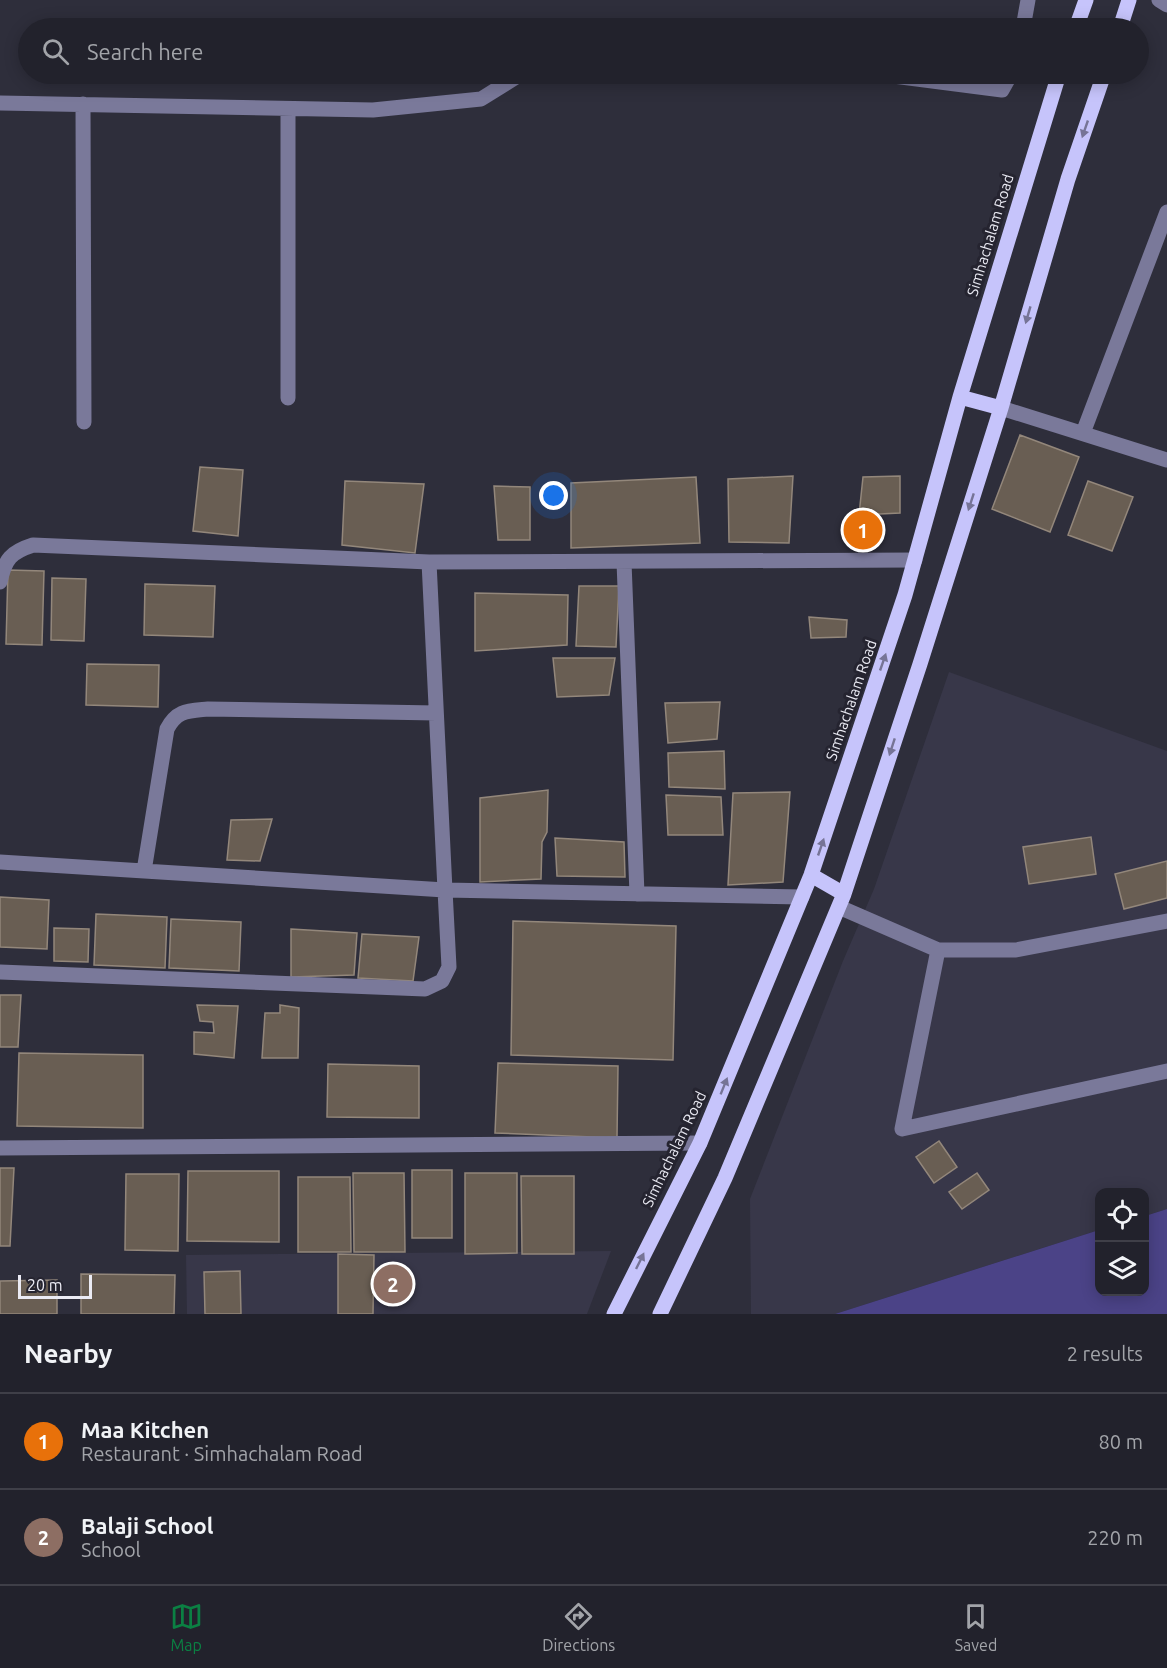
<!DOCTYPE html>
<html lang="en">
<head>
<meta charset="utf-8">
<style>
	body { margin:0; font-family:Ubuntu,sans-serif; background:#2a2a34; color:#f1f3f6 }
	.controls { position:absolute; right:18px; bottom:18px; display:grid; overflow:hidden; border-radius:12px; box-shadow:0 3px 15px #0003 }
	.controls button { width:54px; height:54px; display:grid; place-items:center; padding:0; border:0; border-bottom:2px solid #3f3f48; background:#22222c; color:#f1f3f6; font:30px sans-serif }
	.scale { position:absolute; left:18px; bottom:15px; width:74px; box-sizing:border-box; padding-left:6px; border:3px solid #ebebf4; border-top:0; font-size:16px; line-height:21px; white-space:nowrap; color:#ebebf4; -webkit-text-stroke:4px #252430; paint-order:stroke }
	.you { position:absolute; left:554px; top:496px; width:21px; height:21px; margin:-15px; border:4px solid #fff; border-radius:50%; background:#1a73e8; box-shadow:0 0 0 9px #1a73e833 }
	.badge { display:grid; place-items:center; width:39px; height:39px; border-radius:50%; background:#0b8043; color:#fff; font-size:20px; font-weight:700 }
	.pin { position:absolute; translate:-50% -50%; border:3px solid #fff; box-shadow:0 2px 6px #0006 }
	.list { margin:0; padding:0; list-style:none }
	h2 { display:flex; justify-content:space-between; align-items:center; height:78px; margin:0; padding:0 24px; font-size:26px }
	h2 small { font-size:20px; font-weight:400; color:#a2a4a9 }
	.list li { display:grid; grid-template-columns:39px 1fr auto; gap:18px; align-items:center; box-sizing:border-box; height:96px; padding:0 24px; border-top:2px solid #3f3f48 }
	.list b { display:block; font-size:22px; white-space:nowrap }
	.list p { margin:0; font-size:20px; white-space:nowrap; color:#a2a4a9 }
	.list em { font-size:20px; font-style:normal; color:#a2a4a9 }
	.icon { flex:none; width:33px; height:33px; fill:none; stroke:currentColor; stroke-width:2; stroke-linecap:round; stroke-linejoin:round }
	.map { position:relative; flex:none; width:1167px; height:1314px; overflow:hidden }
	.search { position:absolute; background:#22222c; box-shadow:0 3px 15px #0003; left:18px; right:18px; top:18px; height:66px; display:flex; align-items:center; gap:15px; box-sizing:border-box; padding:0 21px; border-radius:33px; color:#a2a4a9; font-size:22px }
	.sheet { height:270px; background:#22222c }
	nav { display:flex; justify-content:space-around; align-items:center; box-sizing:border-box; height:84px; border-top:2px solid #3f3f48; background:#22222c; font-size:16px; color:#a2a4a9 }
	nav a { display:grid; justify-items:center; gap:3px }
	nav .on { color:#0b8043 }
	.map>svg:first-child { display:block }
	.built { fill:#383749 }
	.green { fill:#4b4387 }
	.building { fill:#695e53; stroke:#93877b; stroke-width:1.5 }
	.lines { fill:none; stroke-linecap:round; stroke-linejoin:round }
	.minor { stroke:#7a799a; stroke-width:15 }
	.major { stroke:#c6c4fb; stroke-width:15 }
	.oneway { fill:#767496 }
	.labels { text-anchor:middle; dominant-baseline:central; stroke-width:6; stroke-linejoin:round; paint-order:stroke }
	.street-label { font-size:15px; fill:#ebebf4; stroke:#252430 }
</style>
</head>
<body>
<div class="map">
<svg width="1167" height="1314" viewBox="0 0 1167 1314">
	<rect width="100%" height="100%" fill="#2e2e3b"/>
	<path class="built" d="M949,672L1167,751V1209L1145,1216L1144,1192H1100L1099,1230L835,1314H751L750,1199L843,961L874,889Z
		M611,1251L587,1314H187L186,1255Z"/>
	<path class="green" d="M1167,1209V1314H835L1099,1230L1100,1292H1144L1145,1216Z"/>
	<path class="building" d="M1020,435L1079,457L1050,532L992,509Z
		M200,467L243,470L238,536L193,531Z
		M793,476L789,543L729,542L728,479Z
		M900,476V513L859,515L863,477Z
		M696,477L700,543L571,548V483Z
		M345,481L424,484L415,553L342,545Z
		M1088,481L1133,497L1112,551L1068,535Z
		M494,486L530,487V540H498Z
		M8,570L44,571L42,645L6,644Z
		M52,578L86,579L84,641L51,640Z
		M145,584L215,586L213,637L144,635Z
		M579,586H619L616,647L576,646Z
		M475,593L568,595L567,645L475,651Z
		M809,617L847,620L846,637L811,638Z
		M553,658H615L609,695L557,697Z
		M87,664L159,665L158,707L86,705Z
		M720,702L717,739L668,743L665,703Z
		M724,751L725,789L669,787L668,753Z
		M548,790L547,832L542,842L541,879L480,882V798Z
		M790,792L783,882L728,885L733,793Z
		M666,795L721,797L723,835H668Z
		M272,819L260,861L227,860L231,820Z
		M1091,837L1096,874L1029,884L1023,847Z
		M555,838L624,842L625,877L557,876Z
		M1167,861V898L1124,909L1115,874Z
		M0,897L49,900L47,949L0,947Z
		M96,914L167,917L165,968L94,965Z
		M171,919L241,922L239,971L169,968Z
		M513,921L676,926L673,1060L511,1055Z
		M54,928L89,929L88,962L54,961Z
		M291,929L357,933L354,975L291,977Z
		M362,934L419,937L413,981L358,978Z
		M0,995H21L18,1047H0Z
		M197,1005L238,1006L234,1058L194,1054V1032L214,1033L213,1022L200,1021Z
		M280,1005L299,1008L298,1058H262L265,1013H280Z
		M19,1053L143,1055V1128L17,1126Z
		M498,1063L618,1066L617,1138L495,1133Z
		M328,1064L419,1066V1118L327,1117Z
		M939,1141L957,1167L934,1183L916,1157Z
		M0,1168H14L10,1246H0Z
		M412,1170H452V1238H412Z
		M188,1171H279V1242L187,1241Z
		M353,1173H404L405,1252H354Z
		M465,1173H517V1253L465,1254Z
		M977,1173L989,1190L962,1209L949,1192Z
		M126,1174H179L178,1251L125,1250Z
		M521,1176H574V1254H522Z
		M298,1177H350L351,1252H298Z
		M338,1254L374,1255L373,1314H338Z
		M240,1271L241,1314H205L204,1272Z
		M81,1274L175,1275L174,1314H81Z
		M57,1280V1314H0V1281Z"/>
	<g class="lines">
		<path class="minor" d="M1159,0L1167,5
			M1023,28L1028,0
			M878,74L1002,90L1011,74
			M0,103L373,110L481,99L521,74
			M83,104L84,422
			M288,109V398
			M1001,408L1167,460
			M1083,433L1167,212
			M429,562L915,560
			M624,562L637,894
			M0,582C5,559 11,552 33,545L429,562L445,890L0,862
			M144,871L167,729C177,710 188,711 208,709L436,713
			M839,907L938,950H1016L1167,921
			M938,950L902,1129L1167,1071
			M0,972L425,989L442,981L449,967L445,890L802,897
			M0,1148L700,1143"/>
		<path class="major" d="M1076,28L1086,0
			M1120,28L1129,0
			M960,397L1001,408
			M811,875L844,894
			M614,1314L700,1143L811,875L905,595L960,397L1059,74
			M660,1314L725,1178L844,894L920,664L1001,408L1068,179L1104,74"/>
	</g>
	<defs><path id="oneway-solid" d="M-6-.8H1V-3.2L6.5 0L1 3.2V.8H-6Z" transform="scale(1.5)"/></defs>
	<g class="oneway">
		<use href="#oneway-solid" transform="translate(1085 129) rotate(109)"/>
		<use href="#oneway-solid" transform="translate(1028 315) rotate(106)"/>
		<use href="#oneway-solid" transform="translate(971 502) rotate(108)"/>
		<use href="#oneway-solid" transform="translate(883 662) rotate(-71)"/>
		<use href="#oneway-solid" transform="translate(892 747) rotate(108)"/>
		<use href="#oneway-solid" transform="translate(821 847) rotate(-71)"/>
		<use href="#oneway-solid" transform="translate(724 1086) rotate(-68)"/>
		<use href="#oneway-solid" transform="translate(640 1261) rotate(-64)"/>
	</g>
	<g class="labels">
		<g class="street-label">
			<text transform="translate(990 235) rotate(-73)">Simhachalam Road</text>
			<text transform="translate(851 700) rotate(-71)">Simhachalam Road</text>
			<text transform="translate(674 1149) rotate(-64)">Simhachalam Road</text>
		</g>
	</g>
</svg>
<div class="controls">
<button><svg class="icon" aria-label="locate" viewBox="0 0 24 24"><circle cx="12" cy="12" r="6"/><path d="M12 2v4M12 18v4M2 12h4M18 12h4"/></svg></button>
<button><svg class="icon" aria-label="layers" viewBox="0 0 24 24"><path d="M12 4l9 5-9 5-9-5zM3 14l9 5 9-5"/></svg></button>
</div>
<div class="scale">20 m</div>
<div class="you"></div>
<div class="pin badge" style="left:863px;top:530px;background:#e8710a">1</div>
<div class="pin badge" style="left:393px;top:1284px;background:#8d6e63">2</div>
<div class="search"><svg class="icon" aria-label="search" viewBox="0 0 24 24"><circle cx="10" cy="10" r="6"/><path d="M15 15l6 6"/></svg>Search here</div>
</div>
<section class="sheet">
<h2>Nearby<small>2 results</small></h2>
<ul class="list">
<li><span class="badge" style="background:#e8710a">1</span><div><b>Maa Kitchen</b><p>Restaurant · Simhachalam Road</p></div><em>80 m</em></li>
<li><span class="badge" style="background:#8d6e63">2</span><div><b>Balaji School</b><p>School</p></div><em>220 m</em></li>
</ul>
</section>
<nav>
<a class="on"><svg class="icon" aria-label="map" viewBox="0 0 24 24"><path d="M3 6l6-2 6 2 6-2v14l-6 2-6-2-6 2zM9 4v14M15 6v14"/></svg>Map</a>
<a><svg class="icon" aria-label="directions" viewBox="0 0 24 24"><path d="M12 3l9 9-9 9-9-9zM9 14v-3h6M13 9l2 2-2 2"/></svg>Directions</a>
<a><svg class="icon" aria-label="saved" viewBox="0 0 24 24"><path d="M7 4h10v16l-5-4-5 4z"/></svg>Saved</a>
</nav>
</body>
</html>
